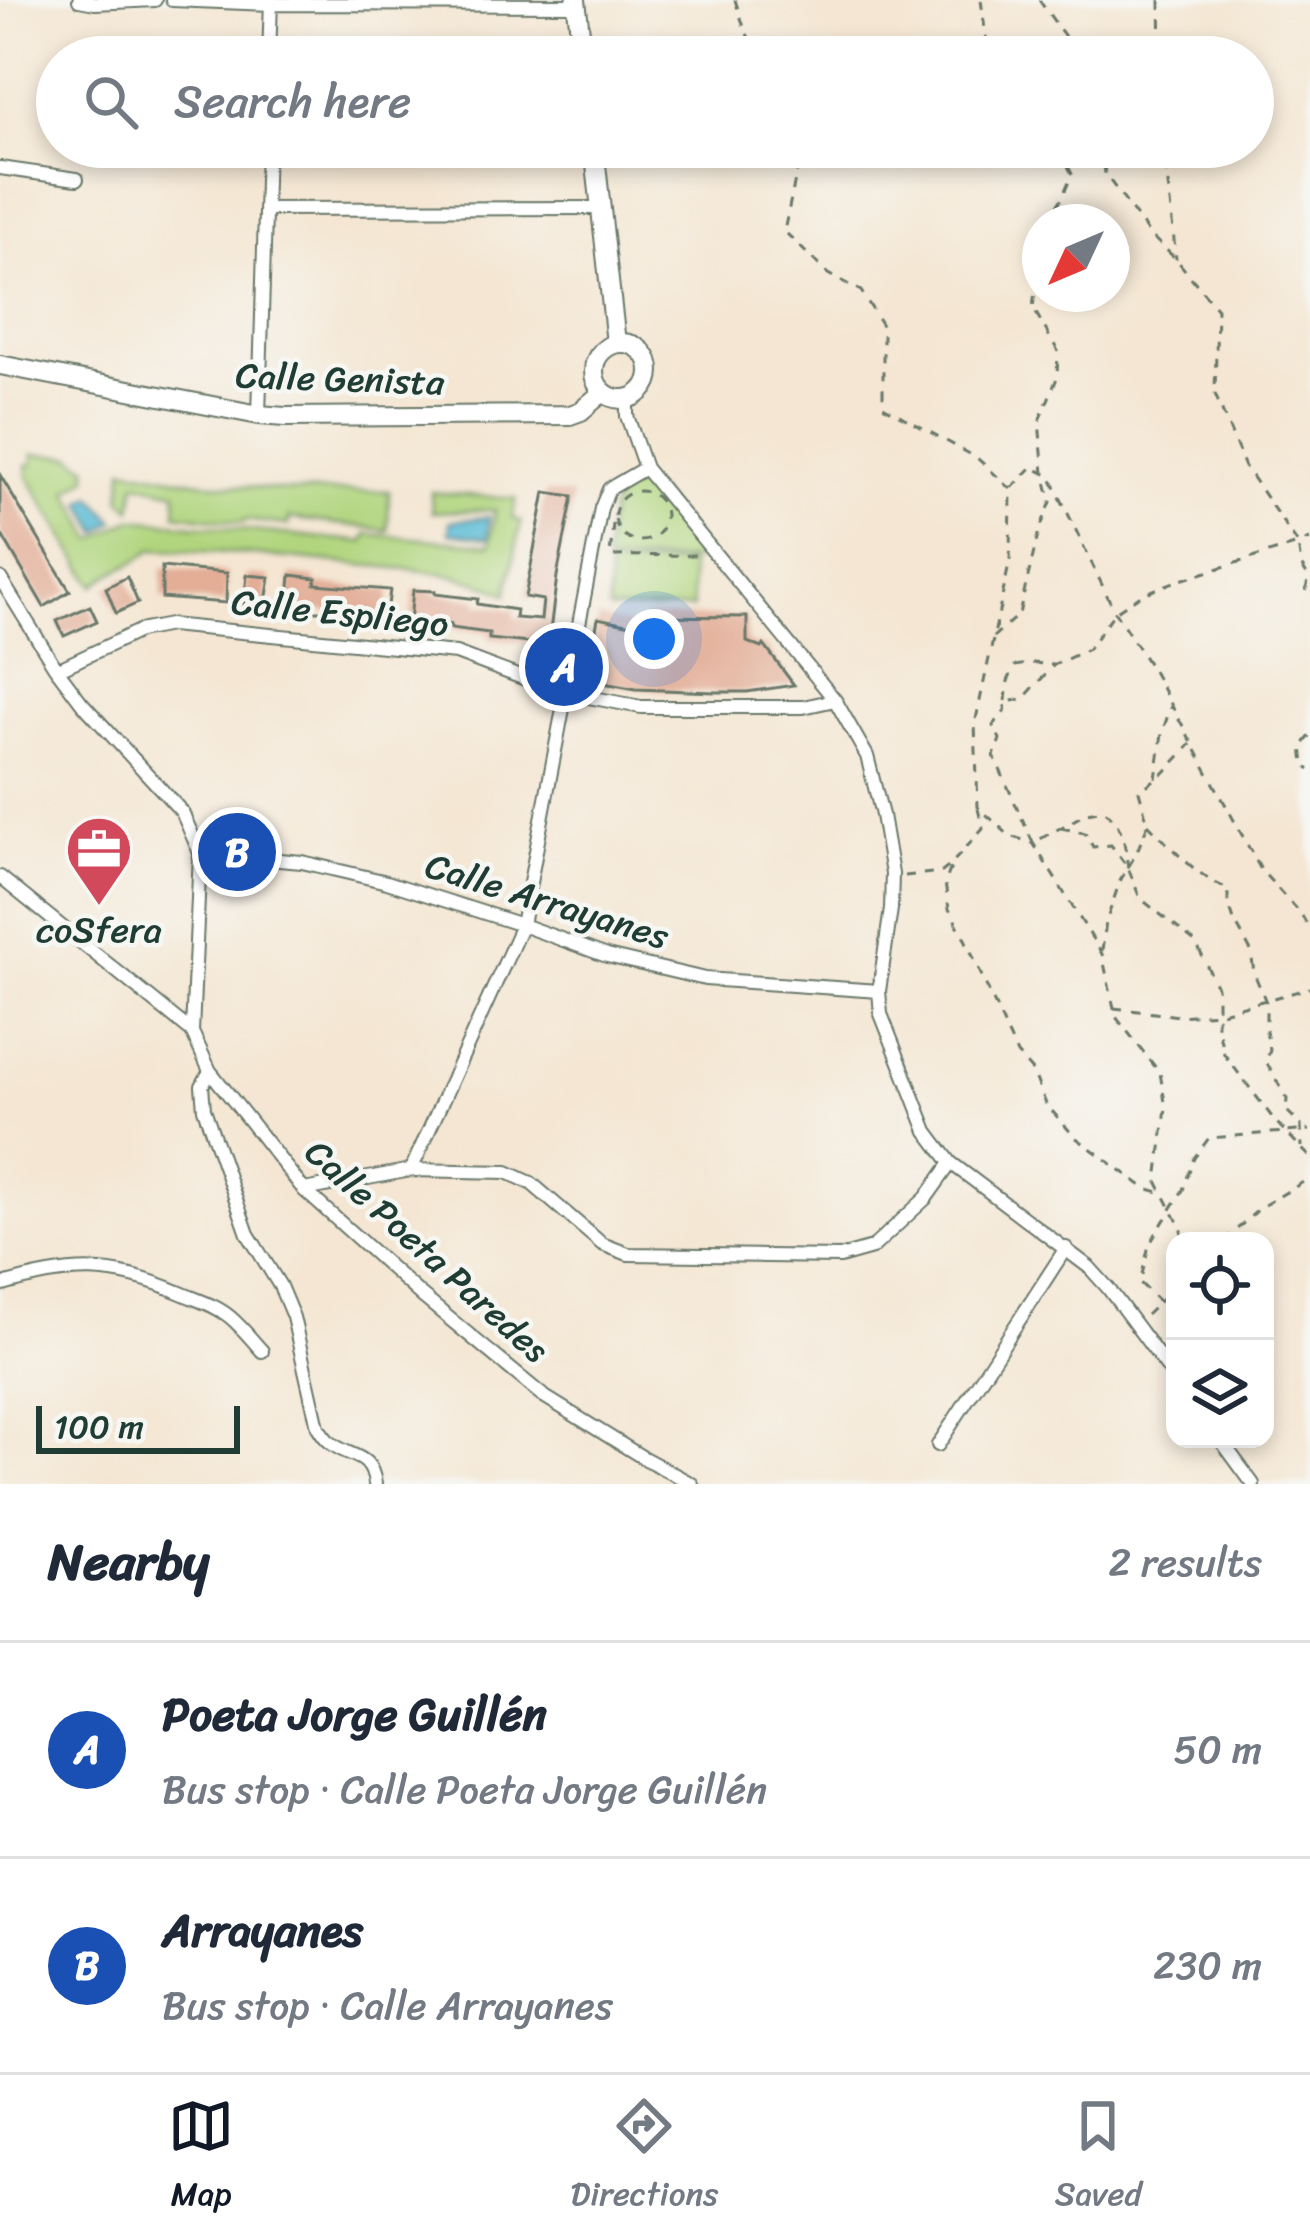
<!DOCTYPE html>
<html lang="en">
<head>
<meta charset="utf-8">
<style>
	body { margin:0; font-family:Sriracha,sans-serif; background:#f6f6f7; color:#1f2937 }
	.controls { position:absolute; right:36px; bottom:36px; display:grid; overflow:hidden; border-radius:24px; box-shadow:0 6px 18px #0003 }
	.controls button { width:108px; height:108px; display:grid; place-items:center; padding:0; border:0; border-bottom:3px solid #e0e1e3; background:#fff; color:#1f2937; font:60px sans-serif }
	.compass { position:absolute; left:1022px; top:204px; width:108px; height:108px; border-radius:50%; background:#fff; box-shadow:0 6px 18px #0003; rotate:226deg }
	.scale { position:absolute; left:36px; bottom:30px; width:204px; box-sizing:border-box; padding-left:12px; border:6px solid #1f3d34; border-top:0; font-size:33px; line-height:42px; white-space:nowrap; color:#1f3d34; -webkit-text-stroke:9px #f6f6f2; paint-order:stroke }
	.you { position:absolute; left:654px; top:639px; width:42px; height:42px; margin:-30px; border:9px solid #fff; border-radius:50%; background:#1a73e8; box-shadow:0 0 0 18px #1a73e833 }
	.badge { display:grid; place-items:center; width:78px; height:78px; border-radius:50%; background:#111827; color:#fff; font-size:39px; font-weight:700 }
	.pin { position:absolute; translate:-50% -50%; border:6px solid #fff; box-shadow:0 3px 12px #0006 }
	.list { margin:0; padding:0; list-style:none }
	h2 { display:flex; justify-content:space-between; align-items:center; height:156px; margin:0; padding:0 48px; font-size:51px }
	h2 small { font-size:39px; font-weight:400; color:#747a83 }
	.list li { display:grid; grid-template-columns:78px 1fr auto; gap:36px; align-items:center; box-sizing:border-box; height:216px; padding:0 48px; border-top:3px solid #e0e1e3 }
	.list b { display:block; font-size:45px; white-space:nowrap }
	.list p { margin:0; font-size:39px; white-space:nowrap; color:#747a83 }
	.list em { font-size:39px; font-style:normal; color:#747a83 }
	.icon { flex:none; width:66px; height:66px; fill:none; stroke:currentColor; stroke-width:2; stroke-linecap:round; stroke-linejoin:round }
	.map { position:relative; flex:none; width:1310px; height:1484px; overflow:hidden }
	.search { position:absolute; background:#fff; box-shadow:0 6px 18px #0003; left:36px; right:36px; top:36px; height:132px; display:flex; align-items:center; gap:30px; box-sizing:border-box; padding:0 42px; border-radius:66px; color:#747a83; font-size:45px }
	.sheet { height:588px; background:#fff }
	nav { display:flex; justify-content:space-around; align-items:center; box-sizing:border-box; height:168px; border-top:3px solid #e0e1e3; background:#fff; font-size:33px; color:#747a83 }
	nav a { display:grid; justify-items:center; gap:6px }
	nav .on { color:#111827 }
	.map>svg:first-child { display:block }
	.green { fill:#b1d57e; stroke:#688959; stroke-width:3 }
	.water { fill:#55b9d4; stroke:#3a7b84; stroke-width:3 }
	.building { fill:#e3ad96 }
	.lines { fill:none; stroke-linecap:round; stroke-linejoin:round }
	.street-casing { stroke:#6a786b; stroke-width:16 }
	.secondary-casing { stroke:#6a786b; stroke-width:22 }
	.path { stroke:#6a786b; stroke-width:3; stroke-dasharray:9 9; stroke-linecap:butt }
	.street { stroke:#fff; stroke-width:12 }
	.secondary { stroke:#fff; stroke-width:18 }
	.labels { text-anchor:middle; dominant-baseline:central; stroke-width:9; stroke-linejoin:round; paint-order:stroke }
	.street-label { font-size:36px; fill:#1f3d34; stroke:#f6f6f2 }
	.poi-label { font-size:36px; fill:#1f3d34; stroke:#f6f6f2 }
</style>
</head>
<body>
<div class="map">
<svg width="1310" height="1484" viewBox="0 0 1310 1484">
	<rect width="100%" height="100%" fill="#f6f6f2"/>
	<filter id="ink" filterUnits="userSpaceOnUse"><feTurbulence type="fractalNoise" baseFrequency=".00833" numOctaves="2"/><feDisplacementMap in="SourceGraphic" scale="24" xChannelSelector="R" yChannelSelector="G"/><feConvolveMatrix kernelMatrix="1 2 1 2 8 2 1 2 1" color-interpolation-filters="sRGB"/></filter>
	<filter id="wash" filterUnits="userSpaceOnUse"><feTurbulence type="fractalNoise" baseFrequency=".004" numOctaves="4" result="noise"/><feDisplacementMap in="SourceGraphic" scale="48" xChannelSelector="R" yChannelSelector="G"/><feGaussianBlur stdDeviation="2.7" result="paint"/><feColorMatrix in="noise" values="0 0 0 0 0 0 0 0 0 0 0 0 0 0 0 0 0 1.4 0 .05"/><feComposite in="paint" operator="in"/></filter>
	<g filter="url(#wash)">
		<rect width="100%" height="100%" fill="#f4e6d2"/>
		<path class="green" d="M33,454L72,456L88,467V478L68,491L94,540L132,519L364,542L367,534L490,545L495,510L432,512L431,492L516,499L512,518L521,522L507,594C458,570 404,569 351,564C285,557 219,551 153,549C135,565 113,569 94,586L28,477L27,465H32Z
			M124,468L200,482L300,492L389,491L388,530L289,518V525L245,520L243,523L176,514L177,492L136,483L132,509L121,499Z
			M639,484L659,494L708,559L605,562C608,533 604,491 639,484Z
			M690,563L693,608L609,610L608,566Z"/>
		<path class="water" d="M92,496L115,521L99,532L82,503Z
			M489,517L488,538L449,533L450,521Z"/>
		<g id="blocks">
			<path class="building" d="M0,475L70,591L44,607L3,537L0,539Z
				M545,492L573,496L557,576L547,655L528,650L529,643L489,639V633L451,628V624L410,621L413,590L435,591V594L478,599L477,604L516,610L515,618L541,620L543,600L525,597Z
				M162,567L227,573L226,603L162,598Z
				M247,575L270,577L265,608L244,605Z
				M291,575L316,578L315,584L390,590L386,620L327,614V611H288Z
				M127,577L138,603L116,613L106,588Z
				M90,606L97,621L64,636L57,621Z
				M646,616L747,617V642L762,648L764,645L794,685L747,692H715L636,689L587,680L598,618L645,628Z"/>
		</g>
	</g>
	<g filter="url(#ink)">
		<use href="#blocks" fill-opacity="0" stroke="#6a786b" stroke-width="3"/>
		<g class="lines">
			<defs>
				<path id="street" d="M79,0L95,3L155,0
					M172,0L271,4L577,5
					M269,57L271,1
					M0,168L77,179
					M265,209L601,208
					M627,399V416L645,468L835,700L867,756L882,815L892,874L891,909L879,991L881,1014L927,1131L951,1163L1089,1267L1108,1288L1175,1378
					M259,415L267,147
					M0,578L55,667L82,703L182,812L200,853L192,1032
					M57,670L139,631L170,625L456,653L557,691L641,707H803L835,700
					M200,853L302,862L387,882L522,925L607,956L705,979L879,991
					M0,877L192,1032L210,1071L304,1190L422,1296L542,1395L642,1457L692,1484
					M210,1071L202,1086L204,1109L248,1234L280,1286L293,1317L318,1427C322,1433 325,1439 331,1443C351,1459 371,1452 375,1484
					M411,1170L522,925L601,508L609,489L645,468
					M304,1190L411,1170L507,1172L531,1183L602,1244L628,1254L840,1257L872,1248L926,1198L951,1163
					M0,1286C70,1265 112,1263 181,1293C197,1300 216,1305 230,1317C242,1327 252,1340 262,1351
					M1220,1439L1253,1484
					M938,1445L1066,1248"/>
				<path id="secondary" d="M576,0L583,57
					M594,147L616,343
					M594 371a28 28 0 1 1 56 0a28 28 0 1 1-56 0Z
					M0,365L259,415L285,417L570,415L581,411L603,392"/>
			</defs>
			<use href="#street" class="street-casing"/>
			<use href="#secondary" class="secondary-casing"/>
			<path class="path" d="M735,0L745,30L759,57
				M981,0L988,51L994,57
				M1039,0L1066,38L1089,57
				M1160,0L1161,57
				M802,147L784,231L828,274L861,291L883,327V406L977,458L1011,489L1010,560L975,724L978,807L1010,836L1033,843L1102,954L1116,1017L1160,1073L1166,1108L1157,1181L1182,1230L1181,1241
				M1105,147L1103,153L1105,174L1150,235L1176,259L1217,309L1215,394L1245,467L1298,544L1310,539
				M1164,147L1176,259
				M1047,222L1062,198L1072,174L1058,147
				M1012,488L1032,467L1050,476L1115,612L1153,671L1261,870L1302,916L1310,930
				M615 516a25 25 0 1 1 50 0a25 25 0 1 1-50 0Z
				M613,524L610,556L700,555
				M993,637L1019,614L1039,531L1051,502L1044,473L1039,422L1057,378L1058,351L1033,308L1040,247
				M1006,701L1008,681L1015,666L1033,663L1053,665
				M1310,736L1302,746L1304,765L1310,770
				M1156,779L1162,733L1171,706
				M978,809L983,829L953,862L945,883L949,909L966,941L1017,1054L1033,1072L1046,1104L1075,1137L1145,1188L1163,1193
				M1148,824C1171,847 1197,877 1228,889V902L1234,920L1251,951L1254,973L1266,1002V1032L1270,1050L1266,1062L1287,1099L1286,1110L1301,1125L1302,1147
				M1061,828L1085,833L1093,847L1111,845L1128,868L1140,898L1196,943L1217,987V1026L1224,1054L1275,1121L1310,1157
				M1128,868C1124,842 1125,828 1104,810L1087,813L1033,843L994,756L1000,739L993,726L1005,711L1006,702L1023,699L1054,665L1088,649L1115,612L1141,595L1174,582L1298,544L1301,565L1309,578L1305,592L1310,597
				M905,876L942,872L952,864
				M1102,951L1106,922L1120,881L1136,854L1148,824L1139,791L1164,773L1191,744
				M1114,1008L1179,1016L1218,1013L1310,988
				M1224,1241L1261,1207L1310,1178
				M1160,1302L1140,1283L1149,1245L1183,1190L1194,1158L1209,1138L1310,1130
				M1146,1315L1175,1287"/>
			<use href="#street" class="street"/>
			<use href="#secondary" class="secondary"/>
		</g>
	</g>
	<defs>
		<symbol id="office-pin" viewBox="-11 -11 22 30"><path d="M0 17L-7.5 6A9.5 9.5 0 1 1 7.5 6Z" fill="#d1495b" stroke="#f6f6f2"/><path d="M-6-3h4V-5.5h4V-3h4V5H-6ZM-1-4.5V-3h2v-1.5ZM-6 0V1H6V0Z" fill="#fff"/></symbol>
	</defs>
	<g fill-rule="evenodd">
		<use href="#office-pin" x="61" y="811" width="76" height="104"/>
	</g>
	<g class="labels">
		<g class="street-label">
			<text transform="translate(340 379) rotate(2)">Calle Genista</text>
			<text transform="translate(340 613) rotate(6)">Calle Espliego</text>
			<text transform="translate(547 901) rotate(17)">Calle Arrayanes</text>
			<text transform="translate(427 1251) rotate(42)">Calle Poeta Paredes</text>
		</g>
		<g class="poi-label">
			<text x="99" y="930">coSfera</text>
		</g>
	</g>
</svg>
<div class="controls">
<button><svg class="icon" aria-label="locate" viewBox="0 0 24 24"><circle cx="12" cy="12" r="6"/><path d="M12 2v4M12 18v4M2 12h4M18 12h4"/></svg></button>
<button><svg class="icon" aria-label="layers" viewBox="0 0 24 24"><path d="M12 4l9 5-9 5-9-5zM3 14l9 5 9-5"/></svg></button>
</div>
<svg class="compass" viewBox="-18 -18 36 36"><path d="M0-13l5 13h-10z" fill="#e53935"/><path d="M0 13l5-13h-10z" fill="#747a83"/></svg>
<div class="scale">100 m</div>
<div class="you"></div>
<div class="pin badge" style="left:564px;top:667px;background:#1a4fb4">A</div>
<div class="pin badge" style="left:237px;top:852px;background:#1a4fb4">B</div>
<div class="search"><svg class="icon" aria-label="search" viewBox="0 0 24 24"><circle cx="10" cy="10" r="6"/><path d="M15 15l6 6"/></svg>Search here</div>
</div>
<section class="sheet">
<h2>Nearby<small>2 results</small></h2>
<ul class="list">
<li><span class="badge" style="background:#1a4fb4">A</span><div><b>Poeta Jorge Guillén</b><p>Bus stop · Calle Poeta Jorge Guillén</p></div><em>50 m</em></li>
<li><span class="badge" style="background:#1a4fb4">B</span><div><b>Arrayanes</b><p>Bus stop · Calle Arrayanes</p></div><em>230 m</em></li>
</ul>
</section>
<nav>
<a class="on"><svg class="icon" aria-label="map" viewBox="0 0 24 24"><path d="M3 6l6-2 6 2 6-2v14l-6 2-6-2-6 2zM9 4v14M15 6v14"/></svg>Map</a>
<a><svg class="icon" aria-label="directions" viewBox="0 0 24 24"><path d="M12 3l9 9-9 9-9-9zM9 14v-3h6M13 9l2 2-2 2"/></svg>Directions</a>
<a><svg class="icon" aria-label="saved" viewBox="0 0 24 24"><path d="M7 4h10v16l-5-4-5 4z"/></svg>Saved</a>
</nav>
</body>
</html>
